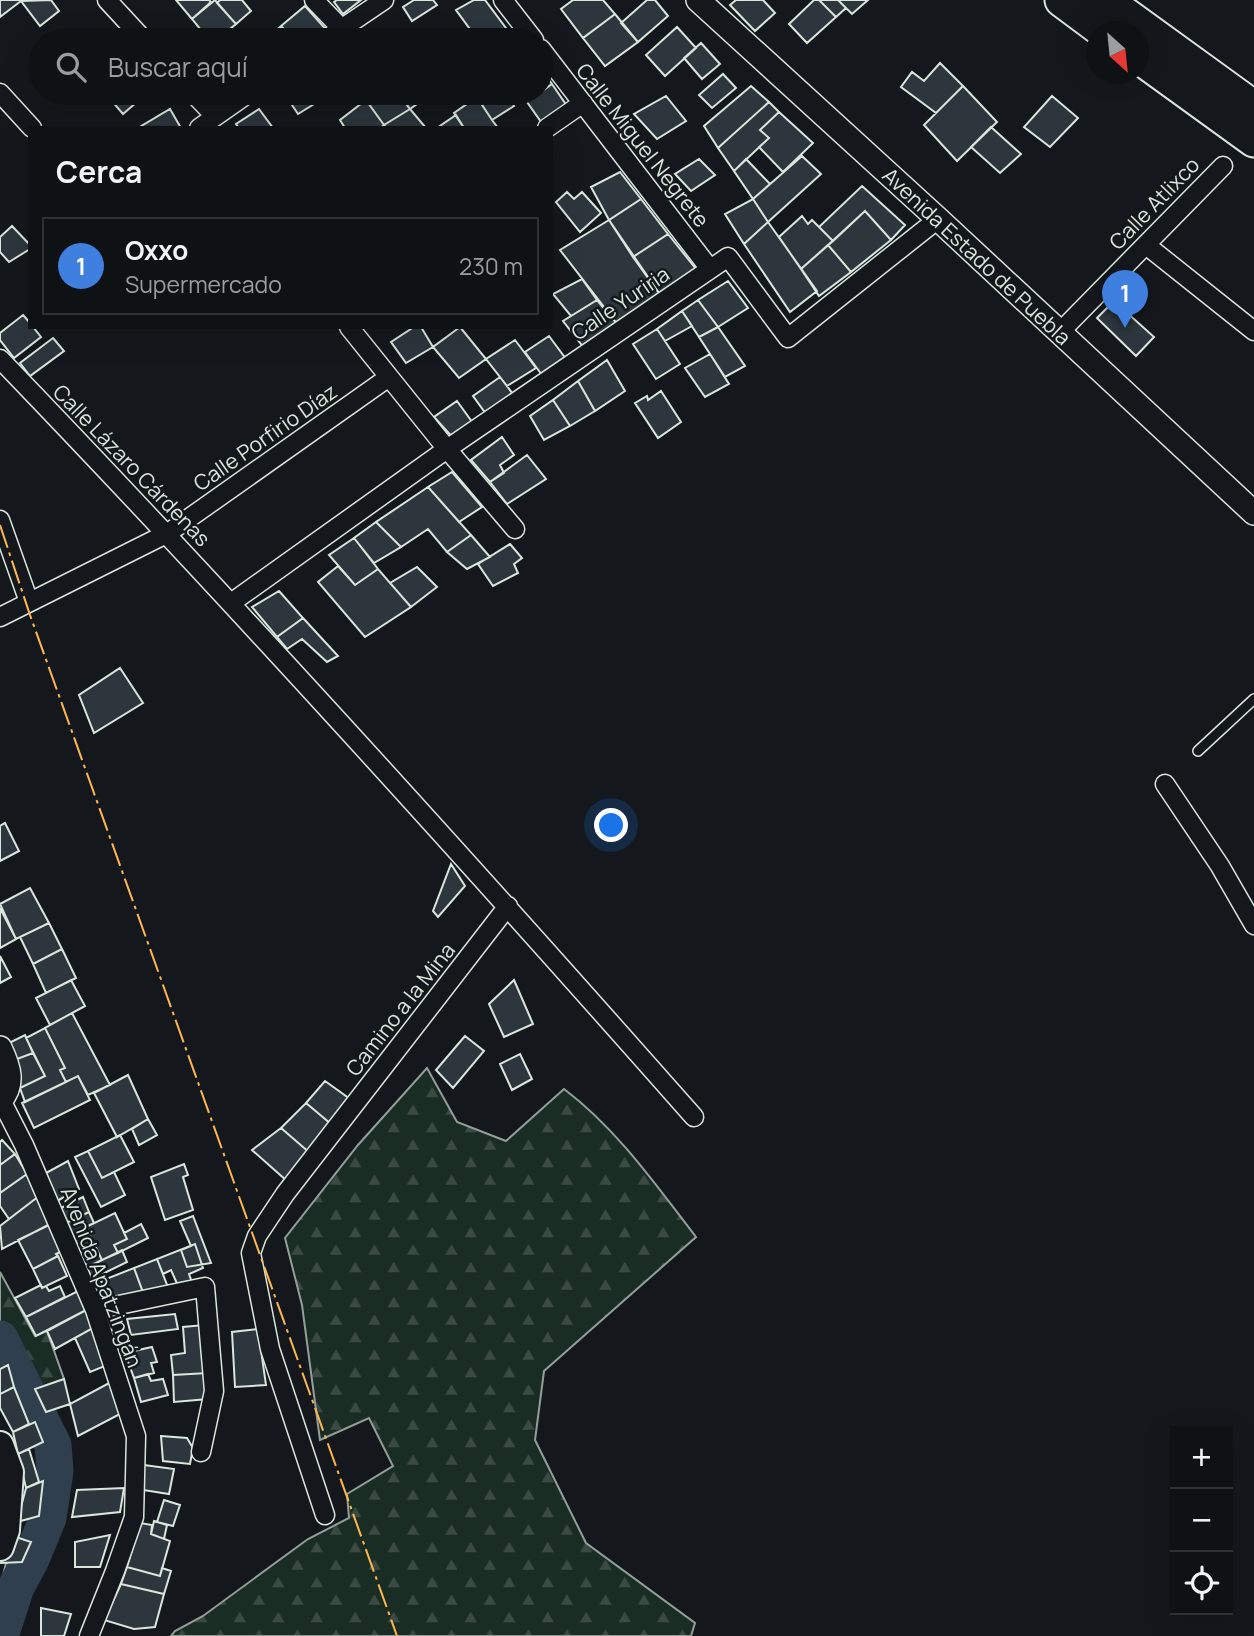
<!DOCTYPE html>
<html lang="es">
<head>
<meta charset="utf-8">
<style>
	body { margin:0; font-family:Manrope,sans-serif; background:#1d2022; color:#f1f3f6 }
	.controls { position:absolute; right:21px; bottom:21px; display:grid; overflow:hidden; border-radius:0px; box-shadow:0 7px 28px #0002 }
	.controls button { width:63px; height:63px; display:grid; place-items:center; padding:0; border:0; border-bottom:2px solid #2f3234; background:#0f1215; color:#f1f3f6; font:35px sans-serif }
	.compass { position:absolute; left:1086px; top:21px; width:63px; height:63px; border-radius:50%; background:#0f1215; box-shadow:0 7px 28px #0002; rotate:153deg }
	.you { position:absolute; left:612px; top:826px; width:24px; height:24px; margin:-18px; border:5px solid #fff; border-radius:50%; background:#1a73e8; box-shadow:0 0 0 10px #1a73e833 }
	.badge { display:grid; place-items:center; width:46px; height:46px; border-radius:50%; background:#ffb74d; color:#fff; font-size:23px; font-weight:700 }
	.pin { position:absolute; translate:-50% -58px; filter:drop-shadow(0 2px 4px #0008) }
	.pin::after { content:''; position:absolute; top:37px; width:24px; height:21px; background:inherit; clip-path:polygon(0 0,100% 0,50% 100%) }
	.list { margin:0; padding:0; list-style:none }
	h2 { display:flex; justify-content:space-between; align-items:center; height:91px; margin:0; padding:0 28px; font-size:30px }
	h2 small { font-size:23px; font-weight:400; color:#9b9ea0 }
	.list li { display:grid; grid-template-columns:46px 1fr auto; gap:21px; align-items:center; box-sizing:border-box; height:98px; margin:0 14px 14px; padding:0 14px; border:2px solid #2f3234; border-radius:0px }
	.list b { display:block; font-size:26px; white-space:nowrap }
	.list p { margin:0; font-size:23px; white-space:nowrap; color:#9b9ea0 }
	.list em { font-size:23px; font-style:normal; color:#9b9ea0 }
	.icon { flex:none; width:38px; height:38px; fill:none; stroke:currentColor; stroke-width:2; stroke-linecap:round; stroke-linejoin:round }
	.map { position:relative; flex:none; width:1254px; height:1636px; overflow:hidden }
	.search { position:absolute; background:#0f1215; box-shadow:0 7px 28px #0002; left:28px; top:28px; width:525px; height:77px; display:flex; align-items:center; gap:18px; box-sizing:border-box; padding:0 24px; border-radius:38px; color:#9b9ea0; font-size:26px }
	.panel { position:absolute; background:#0f1215; box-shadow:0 7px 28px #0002; left:28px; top:126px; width:525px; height:203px; border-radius:0px }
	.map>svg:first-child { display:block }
	.forest { fill:url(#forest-firs); stroke:#939e99; stroke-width:2 }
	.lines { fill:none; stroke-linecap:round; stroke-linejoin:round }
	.river { stroke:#2f3f4d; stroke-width:37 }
	.building { fill:#2c363c; stroke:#d8e6dc; stroke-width:2 }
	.service-casing { stroke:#d8e6dc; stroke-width:12 }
	.minor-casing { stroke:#d8e6dc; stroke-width:21 }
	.tertiary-casing { stroke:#d8e6dc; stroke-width:26 }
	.secondary-casing { stroke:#d8e6dc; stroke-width:30 }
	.motorway-casing { stroke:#d8e6dc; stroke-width:37 }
	.service { stroke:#14181c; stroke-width:9 }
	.minor { stroke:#14181c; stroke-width:18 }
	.tertiary { stroke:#14181c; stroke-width:23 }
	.secondary { stroke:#14181c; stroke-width:26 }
	.motorway { stroke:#14181c; stroke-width:33 }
	.power { stroke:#ffb74d; stroke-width:2; stroke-dasharray:24 5 3.5 5; stroke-linecap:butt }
	.labels { text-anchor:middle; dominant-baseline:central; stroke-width:5; stroke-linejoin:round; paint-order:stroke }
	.street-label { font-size:21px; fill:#d8e6dc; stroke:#14181c }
</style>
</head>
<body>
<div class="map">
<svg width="1254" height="1636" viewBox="0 0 1254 1636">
	<defs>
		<pattern id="forest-firs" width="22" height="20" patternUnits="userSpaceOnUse" patternTransform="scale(1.75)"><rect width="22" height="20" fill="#1a2d24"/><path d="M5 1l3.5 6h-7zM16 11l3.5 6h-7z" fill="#3b4b43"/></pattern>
	</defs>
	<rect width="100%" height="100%" fill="#14181c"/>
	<path class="forest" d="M427,1068L457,1122L506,1141L564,1089C617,1129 656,1185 696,1237L544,1371L535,1440L586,1543L695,1623L691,1636H171L175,1631L203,1616L308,1539L349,1518L347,1494L393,1466L369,1418L320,1440L302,1305L285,1238L358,1145Z
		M0,1272L35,1336L47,1331L64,1379L35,1389L64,1455L53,1525L27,1587L11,1636H0V1588L6,1563L22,1562C34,1535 40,1510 43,1481L51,1479L43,1442L35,1422L29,1424L8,1365L0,1352Z"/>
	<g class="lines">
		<path class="river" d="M0,1339L53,1445L55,1471L48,1518L31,1559L16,1587L0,1636"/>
	</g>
	<path class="building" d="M0,0H20L21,1L0,17Z
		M51,0L59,11L40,26L21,1Z
		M176,0H209L211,2L192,19Z
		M215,0L236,24L216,40H209L192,19Z
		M220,0H242L251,11L236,24L217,3Z
		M337,0H361L343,14L334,2Z
		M414,0H433L437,5L412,21L403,7Z
		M474,0H485L512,36L505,40H478L456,10Z
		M573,0H603L615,14L583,38L561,9Z
		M647,0H655L668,16L638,42L621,23Z
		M736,0H763L775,13L755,31L730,5Z
		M814,0H819L836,17L807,43L789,24Z
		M819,0H838L846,8L836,17Z
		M838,0H868L852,14Z
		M305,6L331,35L322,40H295L281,26Z
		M615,14L638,42L605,66L583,38Z
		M281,26L290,35L284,40H265Z
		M677,27L696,48L665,76L646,55Z
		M701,43L720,64L702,79L684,58Z
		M940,63L963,86L936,113L901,87L912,72L924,81Z
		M541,68L552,84L541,92Z
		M723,74L736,88L712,108L699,95Z
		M552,84L569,109L544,126L527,102Z
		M751,86L769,102L718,148L704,126Z
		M963,86L997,122L957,161L924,125Z
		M105,93H143L145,95L123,114Z
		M284,93H321L324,98L298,114Z
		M379,93H398L410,109L384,125L366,100Z
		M398,93H432L410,109Z
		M474,93H505L514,106L492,120Z
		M666,96L686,121L657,139L634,114Z
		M1052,96L1078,118L1050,147L1024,127Z
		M477,97L492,120L498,128H464L454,113Z
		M366,100L384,125L380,128H345L340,120Z
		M769,102L779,112L760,130L769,138L734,171L718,148Z
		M170,109L181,128H138Z
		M259,109L273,128H239L236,124Z
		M410,109L426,128H386L384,125Z
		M779,112L813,143L783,172L759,147L769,138L760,130Z
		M456,115L464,128H437Z
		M991,127L1021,154L1000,173L971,147Z
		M802,156L821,174L768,222L753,199Z
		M699,159L715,175L691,191L675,174Z
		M746,159L770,184L753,199L734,171Z
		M620,172L641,199L609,220L591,187Z
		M862,186L905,225L891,240L865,211L833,241L819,227Z
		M567,192L574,199L582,192L601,213L580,232L556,202Z
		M641,199L668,234L633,257L609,220Z
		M753,199L768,222L744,244L725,214Z
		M865,211L891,240L851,272L828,245Z
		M802,216L808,224L812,220L833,241L801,269L779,237Z
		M609,220L661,296L618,325L560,250Z
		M768,222L817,291L790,312L744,244Z
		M12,226L30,245V249L9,262L0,252V237Z
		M668,234L696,269L661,296L633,257Z
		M828,245L851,272L819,296L801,269Z
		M582,279L597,300L571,316L553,294Z
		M728,281L748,308L718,327L698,300Z
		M597,300L618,325L584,348L563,321Z
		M698,300L718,327L699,337L682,311Z
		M1114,301L1154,337L1136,356L1097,318Z
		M682,311L692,326L665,341L657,329Z
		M23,315L30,323V327H33L41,337L14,358L0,340V333Z
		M414,327H421L433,347L406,363L391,342Z
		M460,327L486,359L459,378L433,347Z
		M718,327L745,366L725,377L699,337Z
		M657,329L680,364L656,379L633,344Z
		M549,336L566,359L542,375L525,352Z
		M53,338L64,351L30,376L20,363Z
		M515,340L536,368L507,386L486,359Z
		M710,354L729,384L705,397L685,368Z
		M607,360L625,391L595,411L578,381Z
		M500,377L516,398L489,418L473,396Z
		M578,381L595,411L570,426L553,400Z
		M661,391L681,422L658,438L635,403L647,396L648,400Z
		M553,400L570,426L544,440L530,416Z
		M457,401L475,426L455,440L434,417Z
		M502,437L514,455L500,465L504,473L490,482L471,460Z
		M527,455L546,479L507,504L490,482Z
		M452,472L482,507L459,522L428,487Z
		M428,487L471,535L447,552L428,529L401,547L376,522Z
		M376,522L401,547L374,563L354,538Z
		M471,535L490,557L467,569L447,552Z
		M354,538L378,569L355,585L329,555Z
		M510,544L522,558L514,564L518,573L493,586L478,564Z
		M338,566L355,585L378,569L411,607L365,637L318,582Z
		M417,567L437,587L411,607L390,583Z
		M279,591L303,618L277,637L252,607Z
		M303,618L338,656L327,662L302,639L287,649L277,637Z
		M120,668L143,703L94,733L79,695Z
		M5,823L19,851L0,861V826Z
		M451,864L465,886L438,917L433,911Z
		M30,888L49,923L16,939L0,904Z
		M0,908L16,939L0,948Z
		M49,923L62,949L33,964L20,937Z
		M62,949L76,978L46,993L33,964Z
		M0,956L11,977L0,983Z
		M71,980L85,1006L50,1025L36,998Z
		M514,980L533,1024L504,1037L489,1004Z
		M72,1013L110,1085L88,1095L78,1076L66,1082L60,1070L65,1068L45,1028Z
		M45,1028L65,1068L60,1070L66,1082L25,1102L20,1088L45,1076L26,1038Z
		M25,1035L33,1053L9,1062L3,1046Z
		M465,1036L484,1051L453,1088L436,1070Z
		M33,1053L45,1076L20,1088L9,1062Z
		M520,1054L532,1079L512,1090L500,1064Z
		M128,1075L148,1119L117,1137L94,1093Z
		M78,1076L90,1100L34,1128L22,1103Z
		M325,1081L350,1099L331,1124L306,1103Z
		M306,1103L331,1124L310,1153L281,1128Z
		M148,1119L157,1135L139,1145L132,1129Z
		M281,1128L310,1153L287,1181L252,1150Z
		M120,1135L134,1162L102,1178L88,1151Z
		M2,1140L15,1154L0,1165V1142Z
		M88,1151L102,1178L114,1172L125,1195L101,1207L75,1157Z
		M15,1154L27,1174L0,1193V1165Z
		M68,1161L79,1189L57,1201L46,1173Z
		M184,1164L188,1175L183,1177L193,1210L165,1220L151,1177Z
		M27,1174L39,1196L9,1219L0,1206V1193Z
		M39,1196L52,1223L2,1249L0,1226Z
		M83,1197L89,1212L66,1223L59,1209Z
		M89,1212L94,1223L86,1227L102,1260L86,1268L66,1223Z
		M115,1213L127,1239L114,1245L118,1253L102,1260L86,1227Z
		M193,1216L211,1263L187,1267L181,1250L191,1246L180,1221Z
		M141,1224L148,1238L118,1253L114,1245L127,1239L124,1233Z
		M49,1225L62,1251L56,1254L58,1256L33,1269L18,1240Z
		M195,1244L203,1268L189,1274L193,1285L179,1288L171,1270L163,1274L157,1259Z
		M122,1250L127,1262L90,1280L86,1268Z
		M58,1256L67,1276L42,1288L33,1269Z
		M157,1259L169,1290L144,1295L134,1268Z
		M134,1268L144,1295L109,1301L101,1281Z
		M41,1285L42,1288L46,1286L49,1291L60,1286L65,1297L26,1317L15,1298Z
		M80,1290L88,1309L36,1336L26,1317Z
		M88,1309L93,1328L55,1349L47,1331Z
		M175,1314L178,1329L131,1335L127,1319Z
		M204,1325L208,1373L173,1375L171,1355L185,1353L183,1327Z
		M93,1328L105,1366L90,1372L75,1338Z
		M258,1329L266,1385L235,1387L232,1332Z
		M152,1347L157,1362L151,1363L154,1373L134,1378L125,1353Z
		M8,1365L14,1387L0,1394V1369Z
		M208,1373V1399L174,1402L173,1375Z
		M148,1374L151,1381L163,1379L168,1395L141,1402L134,1378Z
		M64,1379L70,1404L46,1412L35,1389Z
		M111,1382L120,1414L78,1436L70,1404Z
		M14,1387L29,1424L13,1432L0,1408V1394Z
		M35,1422L43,1442L18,1454L13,1432Z
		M161,1436L187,1438L193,1448L190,1464L163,1461Z
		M29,1449L39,1482L26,1488L18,1454Z
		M144,1465L174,1469L169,1494L143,1490Z
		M43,1481L39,1516L17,1522L26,1488Z
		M124,1488L120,1512L72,1517L77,1490Z
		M164,1500L180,1505L173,1526L157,1522Z
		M154,1521L167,1525L164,1539L151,1534Z
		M140,1523L152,1525L151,1534L170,1541L160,1576L127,1567Z
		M110,1535L100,1567H75V1542Z
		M13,1536L31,1542L22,1562L1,1563Z
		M127,1567L160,1576L162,1568L171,1571L164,1594L121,1584Z
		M121,1584L164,1594L155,1627L134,1629L104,1620Z
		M41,1608L71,1614L64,1636H41Z"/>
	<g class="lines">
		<defs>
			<path id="service" d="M1198,751L1254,699"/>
			<path id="minor" d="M107,0L144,40
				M314,0L342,29
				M503,0L534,40
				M325,40L384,0
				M541,49L710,269
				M0,93L32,128
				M193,93L215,116
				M199,128L249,93
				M547,128L583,103
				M1146,245L1254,331
				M349,327L447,449L515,529
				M1060,332L1223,166
				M0,359C238,606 467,860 694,1117
				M0,520L29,602
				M231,603L447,449L728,257L788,338L938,219
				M0,617L168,533L389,377
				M1165,784L1220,866L1254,925
				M1,1100L24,1145L95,1310L136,1436L134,1517L115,1571L89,1636
				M95,1310L205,1287L214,1391L201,1452
				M325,1515L270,1349L251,1253L257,1236L285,1194L508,906"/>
			<path id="tertiary" d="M698,0L938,219L1254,513
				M0,1048C9,1067 15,1084 0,1101"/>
			<path id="secondary" d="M0,1445L10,1472L6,1530L0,1547"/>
			<path id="motorway" d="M1062,0L1105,32
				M1105,0L1254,108
				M1138,56L1254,140"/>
		</defs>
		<use href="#service" class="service-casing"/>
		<use href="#minor" class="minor-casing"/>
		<use href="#tertiary" class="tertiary-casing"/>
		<use href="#secondary" class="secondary-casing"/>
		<use href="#motorway" class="motorway-casing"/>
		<use href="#service" class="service"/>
		<use href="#minor" class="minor"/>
		<use href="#tertiary" class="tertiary"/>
		<use href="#secondary" class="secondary"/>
		<use href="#motorway" class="motorway"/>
		<path class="power" d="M0,525L30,615L397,1636"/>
	</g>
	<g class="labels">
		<g class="street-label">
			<text transform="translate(643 145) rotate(52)">Calle Miguel Negrete</text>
			<text transform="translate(1154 203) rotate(-46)">Calle Atlixco</text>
			<text transform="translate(977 256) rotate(43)">Avenida Estado de Puebla</text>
			<text transform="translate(620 303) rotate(-34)">Calle Yuriria</text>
			<text transform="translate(265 437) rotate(-35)">Calle Porfirio Díaz</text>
			<text transform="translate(132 465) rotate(46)">Calle Lázaro Cárdenas</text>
			<text transform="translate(400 1009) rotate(-52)">Camino a la Mina</text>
			<text transform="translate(102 1277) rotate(69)">Avenida Apatzingán</text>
		</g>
	</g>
</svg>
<div class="controls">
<button>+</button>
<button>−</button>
<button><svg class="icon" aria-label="locate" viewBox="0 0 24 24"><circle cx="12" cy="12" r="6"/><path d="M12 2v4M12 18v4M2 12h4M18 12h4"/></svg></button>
</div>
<svg class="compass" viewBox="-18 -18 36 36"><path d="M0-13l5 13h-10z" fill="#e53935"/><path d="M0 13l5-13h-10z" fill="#9b9ea0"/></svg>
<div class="you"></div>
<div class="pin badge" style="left:1125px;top:328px;background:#3f7fe0">1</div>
<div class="search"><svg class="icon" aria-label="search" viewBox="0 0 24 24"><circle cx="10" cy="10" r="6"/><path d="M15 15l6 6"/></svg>Buscar aquí</div>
<section class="panel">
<h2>Cerca<small></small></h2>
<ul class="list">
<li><span class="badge" style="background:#3f7fe0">1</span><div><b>Oxxo</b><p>Supermercado</p></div><em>230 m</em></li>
</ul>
</section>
</div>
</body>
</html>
